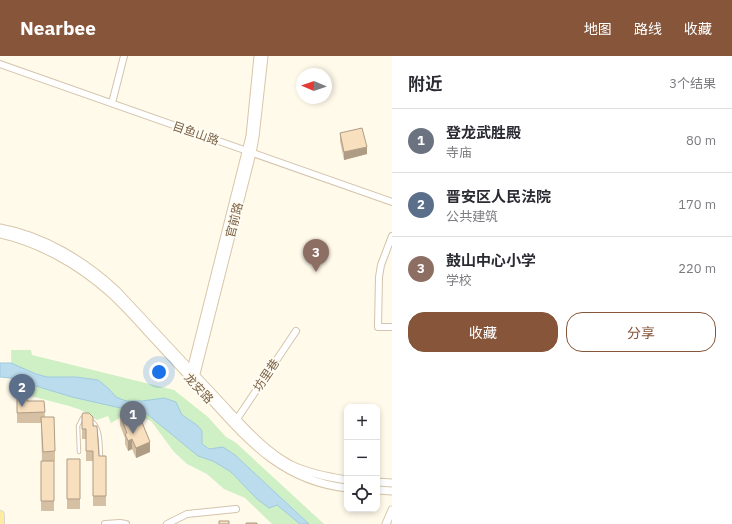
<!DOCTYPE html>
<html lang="zh">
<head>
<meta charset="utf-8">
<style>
	body { margin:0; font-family:"IBM Plex Sans","Noto Sans SC",sans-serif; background:#f2f2f3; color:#2b2b33 }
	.controls { position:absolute; right:12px; bottom:12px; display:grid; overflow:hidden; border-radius:8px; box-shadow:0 2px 6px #0003 }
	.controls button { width:36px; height:36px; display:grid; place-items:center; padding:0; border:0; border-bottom:1px solid #e1e1e2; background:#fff; color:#2b2b33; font:20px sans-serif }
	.compass { position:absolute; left:296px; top:12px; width:36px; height:36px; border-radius:50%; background:#fff; box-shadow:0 2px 6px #0003; rotate:272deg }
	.you { position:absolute; left:159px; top:316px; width:14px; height:14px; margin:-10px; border:3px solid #fff; border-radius:50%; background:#1a73e8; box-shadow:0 0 0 6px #1a73e833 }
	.badge { display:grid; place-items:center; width:26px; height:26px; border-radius:50%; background:#86553a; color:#fff; font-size:13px; font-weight:700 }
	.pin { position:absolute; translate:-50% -33px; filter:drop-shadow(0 1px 2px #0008) }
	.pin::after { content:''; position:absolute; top:21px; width:14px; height:12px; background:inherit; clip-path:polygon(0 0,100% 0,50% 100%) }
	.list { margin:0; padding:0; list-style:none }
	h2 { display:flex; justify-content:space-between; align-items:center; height:52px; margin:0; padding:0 16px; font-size:17px }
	h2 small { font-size:13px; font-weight:400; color:#7c7c81 }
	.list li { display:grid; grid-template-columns:26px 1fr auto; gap:12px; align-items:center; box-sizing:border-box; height:64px; padding:0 16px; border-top:1px solid #e1e1e2 }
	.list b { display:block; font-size:15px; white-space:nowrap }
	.list p { margin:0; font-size:13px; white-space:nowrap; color:#7c7c81 }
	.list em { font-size:13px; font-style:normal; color:#7c7c81 }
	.actions { display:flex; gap:8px; padding:12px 16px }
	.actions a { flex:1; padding:9px 0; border:1px solid #86553a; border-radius:16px; text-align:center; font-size:14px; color:#86553a }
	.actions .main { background:#86553a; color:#fff }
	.icon { flex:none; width:22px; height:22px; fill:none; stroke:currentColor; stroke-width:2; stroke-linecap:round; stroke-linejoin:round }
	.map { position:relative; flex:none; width:392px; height:468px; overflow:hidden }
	header { display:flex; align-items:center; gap:24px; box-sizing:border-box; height:56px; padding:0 20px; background:#86553a; color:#fff }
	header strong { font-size:19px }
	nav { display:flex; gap:22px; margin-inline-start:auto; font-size:14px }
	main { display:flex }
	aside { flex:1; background:#fff }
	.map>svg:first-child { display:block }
	.green { fill:#cfefc5 }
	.water { fill:#bbdcec; stroke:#a0cbdf }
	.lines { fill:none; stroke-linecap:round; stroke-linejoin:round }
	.service-casing { stroke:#d4c4ad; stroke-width:4.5 }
	.tertiary-casing { stroke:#d4c4ad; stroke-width:8 }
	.secondary-casing { stroke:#d7c6aa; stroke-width:9 }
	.primary-casing { stroke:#ddd7cf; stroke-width:10 }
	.service { stroke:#fff; stroke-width:2.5 }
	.tertiary { stroke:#fff; stroke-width:6 }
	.secondary { stroke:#fff; stroke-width:7 }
	.primary { stroke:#ffeca1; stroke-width:8 }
	.wall { fill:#d5c0a3 }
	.shaded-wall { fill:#ae9c85 }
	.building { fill:#f8dfbe; stroke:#ae9c85 }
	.labels { text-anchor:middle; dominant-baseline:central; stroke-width:4; stroke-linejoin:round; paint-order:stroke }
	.street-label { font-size:12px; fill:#7e6548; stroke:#fffcf3 }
</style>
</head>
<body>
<header>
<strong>Nearbee</strong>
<nav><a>地图</a><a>路线</a><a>收藏</a></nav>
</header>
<main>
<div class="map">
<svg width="392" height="468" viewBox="0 0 392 468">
	<rect width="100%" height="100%" fill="#fffaea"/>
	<path class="green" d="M11,294H31L32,299L174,334L208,361L226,381L235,386L324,468H272L245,442L224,433L207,418L187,408L174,396L151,365L131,357L126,358L111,367L108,360L97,364L81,354L69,350L12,335Z"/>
	<path class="water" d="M0,307H11L36,318L47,321H76L98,324L108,332L116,341L126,345H142L164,342L176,346L182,359L197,369L202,375V388L209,393L223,391L235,399L309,468H300L277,449L269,452L257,443L231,416L213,405L198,400L147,358L72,341L10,322L0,321Z"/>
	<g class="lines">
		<defs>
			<path id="service" d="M91,364C102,372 100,389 101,401
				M79,396L78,370L82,362"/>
			<path id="tertiary" d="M0,8L392,146
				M112,47L124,0
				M392,180L381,209L379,221L378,271H392
				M237,363L296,275
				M105,468L120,467L126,468
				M167,468L187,458L236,453"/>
			<path id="secondary" d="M0,172C44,180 85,205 117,235C150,270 182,305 215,340C238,364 261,393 291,409C308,417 328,421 347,424
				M0,178C40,187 79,209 109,236C126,251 141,269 157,286C175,306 194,326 213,346C252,389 285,425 347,432
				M190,318L250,80L258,0
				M195,322L252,97L255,81L264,0
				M377,426L392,427
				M377,434L392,435
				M386,468L392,454"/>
			<path id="primary" d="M0,459V468"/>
		</defs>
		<use href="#service" class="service-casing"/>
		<use href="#tertiary" class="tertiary-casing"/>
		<use href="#secondary" class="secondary-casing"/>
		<use href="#primary" class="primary-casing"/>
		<use href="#service" class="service"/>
		<use href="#tertiary" class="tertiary"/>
		<use href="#secondary" class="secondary"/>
		<use href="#primary" class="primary"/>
	</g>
	<path class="wall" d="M340,77L367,98L344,104L340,85Z
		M17,328L27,345H44L45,361L55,395V405H53H54V455H41V405H42L41,367H17Z
		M122,354L131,356L150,396L136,402L132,393L128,395L125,388V382L120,369V359H122Z
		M82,359L93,370L99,400H106V450H93V405H86V383H82Z
		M67,403H80V453H67Z"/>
	<path class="shaded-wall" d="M367,91V98L344,104V96Z
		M132,383V393L128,395V385Z
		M150,386V396L136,402V392Z"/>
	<path class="building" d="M362,72L367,91L344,96L340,77Z
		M17,328H24L27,331V345H44L45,356L17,357Z
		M129,351L131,356L137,354L150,386L136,392L132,383L128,385L125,378L127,377L120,359L124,358L122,354Z
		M83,357H89L93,361V370H97L99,400H106V440H93V395H86V373H82V359Z
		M41,361H54L55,395L43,396Z
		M67,403H80V443H67Z
		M41,405H54V445H41Z
		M219,465H229V468H219Z
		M246,467H257V468H246Z"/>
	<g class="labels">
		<g class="street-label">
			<text transform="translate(196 77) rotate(19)">目鱼山路</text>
			<text transform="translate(234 164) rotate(-76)">官前路</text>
			<text transform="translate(266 319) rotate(-56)">坊里巷</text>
			<text transform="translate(199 332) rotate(47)">龙安路</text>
		</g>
	</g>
</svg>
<div class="controls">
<button>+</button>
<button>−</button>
<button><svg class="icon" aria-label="locate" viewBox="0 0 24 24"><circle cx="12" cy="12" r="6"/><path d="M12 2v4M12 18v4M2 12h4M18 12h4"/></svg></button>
</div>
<svg class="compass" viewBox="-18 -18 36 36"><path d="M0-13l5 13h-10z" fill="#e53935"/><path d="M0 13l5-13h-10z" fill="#7c7c81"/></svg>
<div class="you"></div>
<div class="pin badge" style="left:133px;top:378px;background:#6b7280">1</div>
<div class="pin badge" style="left:22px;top:351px;background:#5c6f8a">2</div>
<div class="pin badge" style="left:316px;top:216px;background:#8d6e63">3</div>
</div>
<aside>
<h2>附近<small>3个结果</small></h2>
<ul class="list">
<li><span class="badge" style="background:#6b7280">1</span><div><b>登龙武胜殿</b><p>寺庙</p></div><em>80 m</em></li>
<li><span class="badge" style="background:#5c6f8a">2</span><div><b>晋安区人民法院</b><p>公共建筑</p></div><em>170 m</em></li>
<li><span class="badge" style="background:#8d6e63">3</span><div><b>鼓山中心小学</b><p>学校</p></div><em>220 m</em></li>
</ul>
<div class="actions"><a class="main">收藏</a><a>分享</a></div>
</aside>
</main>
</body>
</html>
